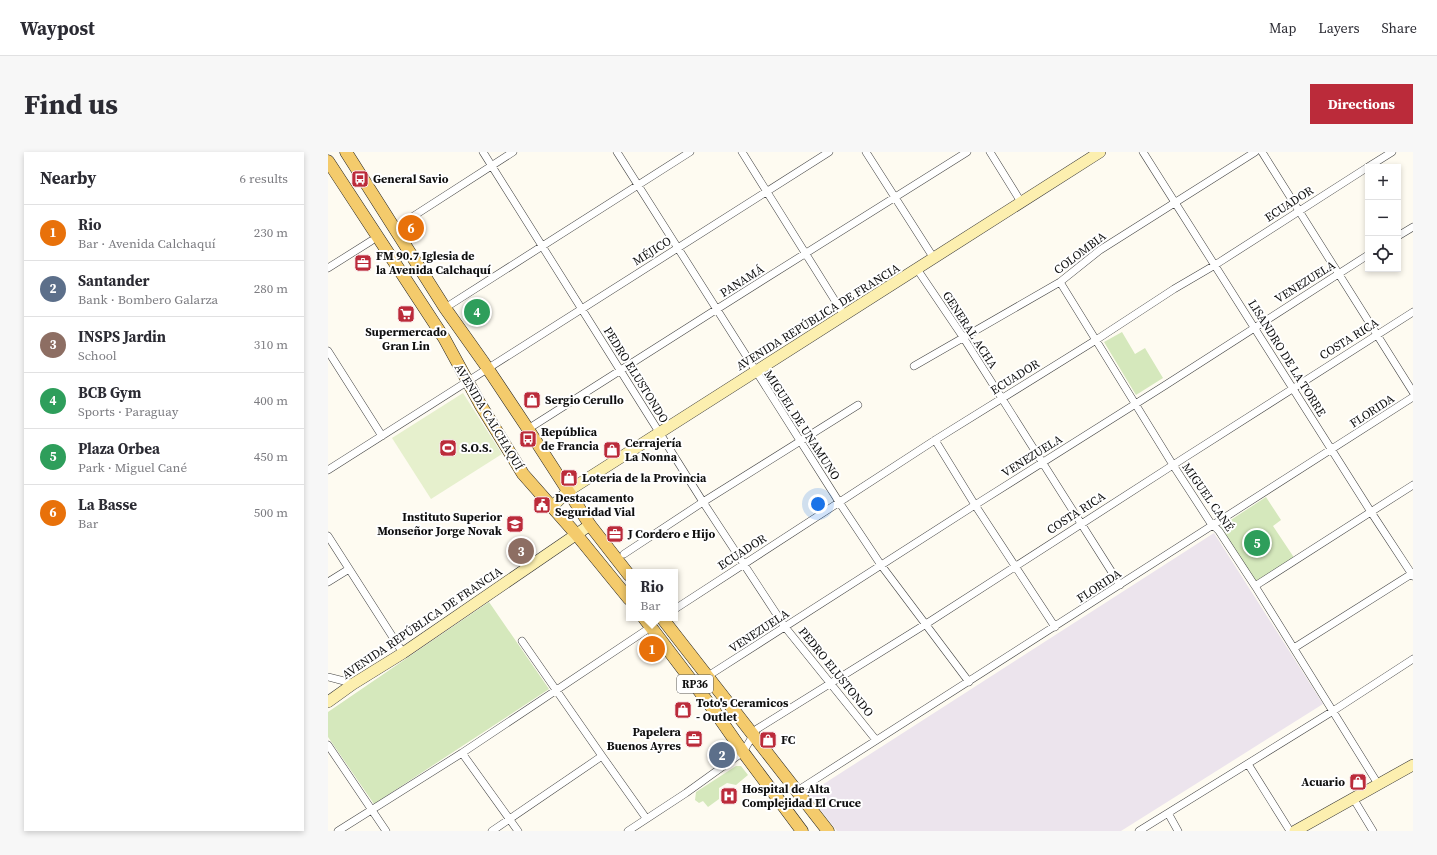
<!DOCTYPE html>
<html lang="en">
<head>
<meta charset="utf-8">
<style>
	body { margin:0; font-family:"Source Serif 4",serif; background:#f7f7f7; color:#2b2b33 }
	.controls { position:absolute; right:12px; top:12px; display:grid; overflow:hidden; border-radius:0px; box-shadow:0 2px 6px #0003 }
	.controls button { width:36px; height:36px; display:grid; place-items:center; padding:0; border:0; border-bottom:1px solid #e1e1e2; background:#fff; color:#2b2b33; font:20px sans-serif }
	.you { position:absolute; left:490px; top:352px; width:14px; height:14px; margin:-10px; border:3px solid #fff; border-radius:50%; background:#1a73e8; box-shadow:0 0 0 6px #1a73e833 }
	.badge { display:grid; place-items:center; width:26px; height:26px; border-radius:50%; background:#bb2b3a; color:#fff; font-size:13px; font-weight:700 }
	.pin { position:absolute; translate:-50% -50%; border:2px solid #fff; box-shadow:0 1px 4px #0006 }
	.popup { position:absolute; left:298px; top:417px; width:52px; height:52px; box-sizing:border-box; display:grid; place-content:center; border-radius:0px; background:#fff; filter:drop-shadow(0 1px 3px #0005); font-size:13px; white-space:nowrap; color:#7c7c81 }
	.popup b { font-size:15px; color:#2b2b33 }
	.popup::after { content:''; position:absolute; left:50%; top:100%; margin-left:-8px; border:8px solid transparent; border-top-color:#fff }
	.list { margin:0; padding:0; list-style:none }
	h2 { display:flex; justify-content:space-between; align-items:center; height:52px; margin:0; padding:0 16px; font-size:17px }
	h2 small { font-size:13px; font-weight:400; color:#7c7c81 }
	.list li { display:grid; grid-template-columns:26px 1fr auto; gap:12px; align-items:center; box-sizing:border-box; height:56px; padding:0 16px; border-top:1px solid #e1e1e2 }
	.list b { display:block; font-size:15px; white-space:nowrap }
	.list p { margin:0; font-size:13px; white-space:nowrap; color:#7c7c81 }
	.list em { font-size:13px; font-style:normal; color:#7c7c81 }
	.icon { flex:none; width:22px; height:22px; fill:none; stroke:currentColor; stroke-width:2; stroke-linecap:round; stroke-linejoin:round }
	.map { position:relative; flex:none; width:1085px; height:679px; overflow:hidden; border-radius:0px }
	header { display:flex; align-items:center; gap:24px; box-sizing:border-box; height:56px; padding:0 20px; background:#fff; border-bottom:1px solid #e1e1e2 }
	header strong { font-size:19px }
	nav { display:flex; gap:22px; margin-inline-start:auto; font-size:14px }
	.intro { display:flex; align-items:center; justify-content:space-between; box-sizing:border-box; height:96px; padding:0 24px }
	h1 { margin:0; font-size:28px }
	.button { padding:10px 18px; border-radius:0px; background:#bb2b3a; color:#fff; font-size:14px; font-weight:700 }
	main { display:flex; gap:24px; padding:0 24px }
	aside { flex:1; background:#fff; border-radius:0px; box-shadow:0 2px 6px #0003 }
	.map>svg:first-child { display:block }
	.industrial { fill:#ece4ed }
	.green { fill:#d5e8bc }
	.pitch { fill:#e6f0cd }
	.lines { fill:none; stroke-linecap:round; stroke-linejoin:round }
	.street-casing { stroke:#424242; stroke-width:8 }
	.secondary-casing { stroke:#313131; stroke-width:12 }
	.primary-casing { stroke:#202020; stroke-width:13 }
	.street { stroke:#fff; stroke-width:7 }
	.secondary { stroke:#fcefaf; stroke-width:11 }
	.primary { stroke:#f4cb6c; stroke-width:12 }
	.labels { text-anchor:middle; dominant-baseline:central; stroke-width:4; stroke-linejoin:round; paint-order:stroke }
	.shield { fill:#fff; stroke:#575757; stroke-width:1 }
	.shield-label { font-size:11px; font-weight:bold; fill:#0f0f0f }
	.poi-label { font-size:12px; font-weight:bold; fill:#0f0f0f; stroke:#fff; text-anchor:start }
	.street-label { font-size:12px; fill:#0f0f0f; stroke:#fff }
</style>
</head>
<body>
<header>
<strong>Waypost</strong>
<nav><a>Map</a><a>Layers</a><a>Share</a></nav>
</header>
<div class="intro"><h1>Find us</h1><a class="button">Directions</a></div>
<main>
<aside>
<h2>Nearby<small>6 results</small></h2>
<ul class="list">
<li><span class="badge" style="background:#e8710a">1</span><div><b>Rio</b><p>Bar · Avenida Calchaquí</p></div><em>230 m</em></li>
<li><span class="badge" style="background:#5c6f8a">2</span><div><b>Santander</b><p>Bank · Bombero Galarza</p></div><em>280 m</em></li>
<li><span class="badge" style="background:#8d6e63">3</span><div><b>INSPS Jardin</b><p>School</p></div><em>310 m</em></li>
<li><span class="badge" style="background:#2e9e5b">4</span><div><b>BCB Gym</b><p>Sports · Paraguay</p></div><em>400 m</em></li>
<li><span class="badge" style="background:#2e9e5b">5</span><div><b>Plaza Orbea</b><p>Park · Miguel Cané</p></div><em>450 m</em></li>
<li><span class="badge" style="background:#e8710a">6</span><div><b>La Basse</b><p>Bar</p></div><em>500 m</em></li>
</ul>
</aside>
<div class="map">
<svg width="1085" height="679" viewBox="0 0 1085 679">
	<rect width="100%" height="100%" fill="#fefbf1"/>
	<path class="industrial" d="M886,381L995,552L793,679H509L480,642Z"/>
	<path class="green" d="M794,180L807,202L817,196L835,226L808,243L776,190Z
		M938,345L953,368L945,374L967,407L928,430L892,375Z
		M161,450L221,537L46,652L0,585V560Z
		M408,614H413L420,623L408,633L399,631L391,636V647L380,655L375,649L371,651L367,648L368,640Z"/>
	<path class="pitch" d="M135,241L174,302L103,347L64,286Z"/>
	<g class="lines">
		<defs>
			<path id="street" d="M155,0L375,350L457,475L548,588
				M289,0L511,350L553,413L641,530
				M414,0L516,163
				M538,0L605,105
				M662,0L693,50
				M815,0L1043,360L1085,424
				M934,0L1085,240
				M1040,15L1064,0
				M67,76L185,0
				M1070,84L1085,75
				M0,116L43,89
				M589,117L635,185L792,433
				M732,130L845,313L882,370L891,379L927,434L1050,632
				M117,156L362,0
				M0,199L54,284
				M586,214L732,130L772,98L927,0
				M200,277L389,157L639,0
				M607,288L647,353L727,475
				M0,318L501,0
				M0,384L75,501
				M296,402L375,350L530,253
				M0,430L21,417
				M927,434L1085,333
				M347,457L607,288L768,188L846,137L887,113L1040,15
				M194,489L274,604L318,666
				M966,496L1085,421
				M380,524L647,353L836,234L1040,103
				M0,525L16,529L25,532
				M0,593L58,679
				M134,601L190,679
				M920,612L962,679
				M469,639L1085,245
				M1025,646L1045,679
				M840,661L850,679
				M10,679L134,601L323,475
				M164,679L274,604
				M300,679L358,641L415,600L429,577L598,472L845,313L1085,160
				M811,679L1005,559L1085,507"/>
			<path id="secondary" d="M224,355L240,339L772,0
				M0,550L25,532L75,501L262,373
				M967,679L1085,613"/>
			<path id="primary" d="M18,0L117,156L156,211L200,277L262,373L301,423
				M0,9L116,186L152,252L195,322L248,382L301,447
				M316,466L385,557L415,600L474,679
				M334,466L500,679"/>
		</defs>
		<use href="#street" class="street-casing"/>
		<use href="#secondary" class="secondary-casing"/>
		<use href="#primary" class="primary-casing"/>
		<use href="#street" class="street"/>
		<use href="#secondary" class="secondary"/>
		<use href="#primary" class="primary"/>
	</g>
	<defs>
		<symbol id="bus-square" viewBox="-11 -11 22 22"><rect x="-9" y="-9" width="18" height="18" rx="4" fill="#bb2b3a" stroke="#fff"/><path d="M-5-6H5V4H4V6H2V4H-2V6H-4V4H-5ZM-3.5-4V0h7V-4ZM-3.5 1.2v1.5H-2V1.2ZM2 1.2v1.5H3.5V1.2Z" fill="#fff"/></symbol>
		<symbol id="office-square" viewBox="-11 -11 22 22"><rect x="-9" y="-9" width="18" height="18" rx="4" fill="#bb2b3a" stroke="#fff"/><path d="M-6-3h4V-5.5h4V-3h4V5H-6ZM-1-4.5V-3h2v-1.5ZM-6 0V1H6V0Z" fill="#fff"/></symbol>
		<symbol id="supermarket-square" viewBox="-11 -11 22 22"><rect x="-9" y="-9" width="18" height="18" rx="4" fill="#bb2b3a" stroke="#fff"/><path d="M-6-5.5h2.5l.6 2H6L4.5 2H-2.5L-4.4-4H-6ZM-1.5 3.2a1.3 1.3 0 1 0 .1 0ZM3 3.2a1.3 1.3 0 1 0 .1 0Z" fill="#fff"/></symbol>
		<symbol id="shop-square" viewBox="-11 -11 22 22"><rect x="-9" y="-9" width="18" height="18" rx="4" fill="#bb2b3a" stroke="#fff"/><path d="M-5-2.5h2.3a2.7 3.5 0 0 1 5.4 0H5L5.5 6h-11ZM-1.5-2.5h3a1.5 2.3 0 0 0-3 0Z" fill="#fff"/></symbol>
		<symbol id="stadium-square" viewBox="-11 -11 22 22"><rect x="-9" y="-9" width="18" height="18" rx="4" fill="#bb2b3a" stroke="#fff"/><path d="M0-5a6.5 5 0 1 0 0 10a6.5 5 0 1 0 0-10ZM-3.5-1.8h7v3.6h-7Z" fill="#fff"/></symbol>
		<symbol id="civic-square" viewBox="-11 -11 22 22"><rect x="-9" y="-9" width="18" height="18" rx="4" fill="#bb2b3a" stroke="#fff"/><path d="M-.6-6.5H3V-4.5H.6V-3L4-1V1h2V6H-6V1h2V-1L-.6-3ZM-1.2 2.5V6h2.4V2.5Z" fill="#fff"/></symbol>
		<symbol id="university-square" viewBox="-11 -11 22 22"><rect x="-9" y="-9" width="18" height="18" rx="4" fill="#bb2b3a" stroke="#fff"/><path d="M0-5L7-2L0 1L-7-2ZM-4 1L0 2.5L4 1V4Q0 6-4 4Z" fill="#fff"/></symbol>
		<symbol id="hospital-square" viewBox="-11 -11 22 22"><rect x="-9" y="-9" width="18" height="18" rx="4" fill="#bb2b3a" stroke="#fff"/><path d="M-5-5h3v3.5h4V-5h3V5h-3V1.5h-4V5h-3Z" fill="#fff"/></symbol>
	</defs>
	<g fill-rule="evenodd">
		<use href="#bus-square" x="22" y="17" width="20" height="20"/>
		<use href="#office-square" x="25" y="101" width="20" height="20"/>
		<use href="#supermarket-square" x="68" y="152" width="20" height="20"/>
		<use href="#shop-square" x="194" y="238" width="20" height="20"/>
		<use href="#bus-square" x="190" y="277" width="20" height="20"/>
		<use href="#stadium-square" x="110" y="286" width="20" height="20"/>
		<use href="#shop-square" x="274" y="288" width="20" height="20"/>
		<use href="#shop-square" x="231" y="316" width="20" height="20"/>
		<use href="#civic-square" x="204" y="343" width="20" height="20"/>
		<use href="#university-square" x="177" y="362" width="20" height="20"/>
		<use href="#office-square" x="277" y="372" width="20" height="20"/>
		<use href="#shop-square" x="345" y="548" width="20" height="20"/>
		<use href="#office-square" x="356" y="577" width="20" height="20"/>
		<use href="#shop-square" x="430" y="578" width="20" height="20"/>
		<use href="#shop-square" x="1020" y="620" width="20" height="20"/>
		<use href="#hospital-square" x="391" y="634" width="20" height="20"/>
	</g>
	<g class="labels">
		<rect class="shield" x="349" y="523" width="36" height="18" rx="3"/>
		<g class="shield-label">
			<text x="367" y="532">RP36</text>
		</g>
		<g class="poi-label">
			<text x="45" y="27">General Savio</text>
			<text x="48" y="104">FM 90.7 Iglesia de<tspan x="48" dy="14">la Avenida Calchaquí</tspan></text>
			<text x="78" y="180" text-anchor="middle">Supermercado<tspan x="78" dy="14">Gran Lin</tspan></text>
			<text x="217" y="248">Sergio Cerullo</text>
			<text x="213" y="280">República<tspan x="213" dy="14">de Francia</tspan></text>
			<text x="297" y="291">Cerrajería<tspan x="297" dy="14">La Nonna</tspan></text>
			<text x="133" y="296">S.O.S.</text>
			<text x="254" y="326">Loteria de la Provincia</text>
			<text x="227" y="346">Destacamento<tspan x="227" dy="14">Seguridad Vial</tspan></text>
			<text x="174" y="365" text-anchor="end">Instituto Superior<tspan x="174" dy="14">Monseñor Jorge Novak</tspan></text>
			<text x="300" y="382">J Cordero e Hijo</text>
			<text x="368" y="551">Toto's Ceramicos<tspan x="368" dy="14">- Outlet</tspan></text>
			<text x="353" y="580" text-anchor="end">Papelera<tspan x="353" dy="14">Buenos Ayres</tspan></text>
			<text x="453" y="588">FC</text>
			<text x="1017" y="630" text-anchor="end">Acuario</text>
			<text x="414" y="637">Hospital de Alta<tspan x="414" dy="14">Complejidad El Cruce</tspan></text>
		</g>
		<g class="street-label">
			<text transform="translate(961 52) rotate(-33)">ECUADOR</text>
			<text transform="translate(324 99) rotate(-32)">MÉJICO</text>
			<text transform="translate(752 101) rotate(-37)">COLOMBIA</text>
			<text transform="translate(414 129) rotate(-32)">PANAMÁ</text>
			<text transform="translate(977 130) rotate(-32)">VENEZUELA</text>
			<text transform="translate(490 165) rotate(-32)">AVENIDA REPÚBLICA DE FRANCIA</text>
			<text transform="translate(642 178) rotate(57)">GENERAL ACHA</text>
			<text transform="translate(1021 187) rotate(-32)">COSTA RICA</text>
			<text transform="translate(959 206) rotate(58)">LISANDRO DE LA TORRE</text>
			<text transform="translate(308 223) rotate(58)">PEDRO ELUSTONDO</text>
			<text transform="translate(687 225) rotate(-32)">ECUADOR</text>
			<text transform="translate(1044 259) rotate(-33)">FLORIDA</text>
			<text transform="translate(161 265) rotate(59)">AVENIDA CALCHAQUÍ</text>
			<text transform="translate(474 273) rotate(57)">MIGUEL DE UNAMUNO</text>
			<text transform="translate(704 304) rotate(-32)">VENEZUELA</text>
			<text transform="translate(880 345) rotate(55)">MIGUEL CANÉ</text>
			<text transform="translate(748 361) rotate(-33)">COSTA RICA</text>
			<text transform="translate(414 400) rotate(-33)">ECUADOR</text>
			<text transform="translate(771 434) rotate(-33)">FLORIDA</text>
			<text transform="translate(94 471) rotate(-34)">AVENIDA REPÚBLICA DE FRANCIA</text>
			<text transform="translate(431 479) rotate(-33)">VENEZUELA</text>
			<text transform="translate(508 520) rotate(51)">PEDRO ELUSTONDO</text>
		</g>
	</g>
</svg>
<div class="controls">
<button>+</button>
<button>−</button>
<button><svg class="icon" aria-label="locate" viewBox="0 0 24 24"><circle cx="12" cy="12" r="6"/><path d="M12 2v4M12 18v4M2 12h4M18 12h4"/></svg></button>
</div>
<div class="you"></div>
<div class="pin badge" style="left:324px;top:497px;background:#e8710a">1</div>
<div class="popup"><b>Rio</b>Bar</div>
<div class="pin badge" style="left:394px;top:603px;background:#5c6f8a">2</div>
<div class="pin badge" style="left:193px;top:399px;background:#8d6e63">3</div>
<div class="pin badge" style="left:149px;top:160px;background:#2e9e5b">4</div>
<div class="pin badge" style="left:929px;top:391px;background:#2e9e5b">5</div>
<div class="pin badge" style="left:83px;top:76px;background:#e8710a">6</div>
</div>
</main>
</body>
</html>
